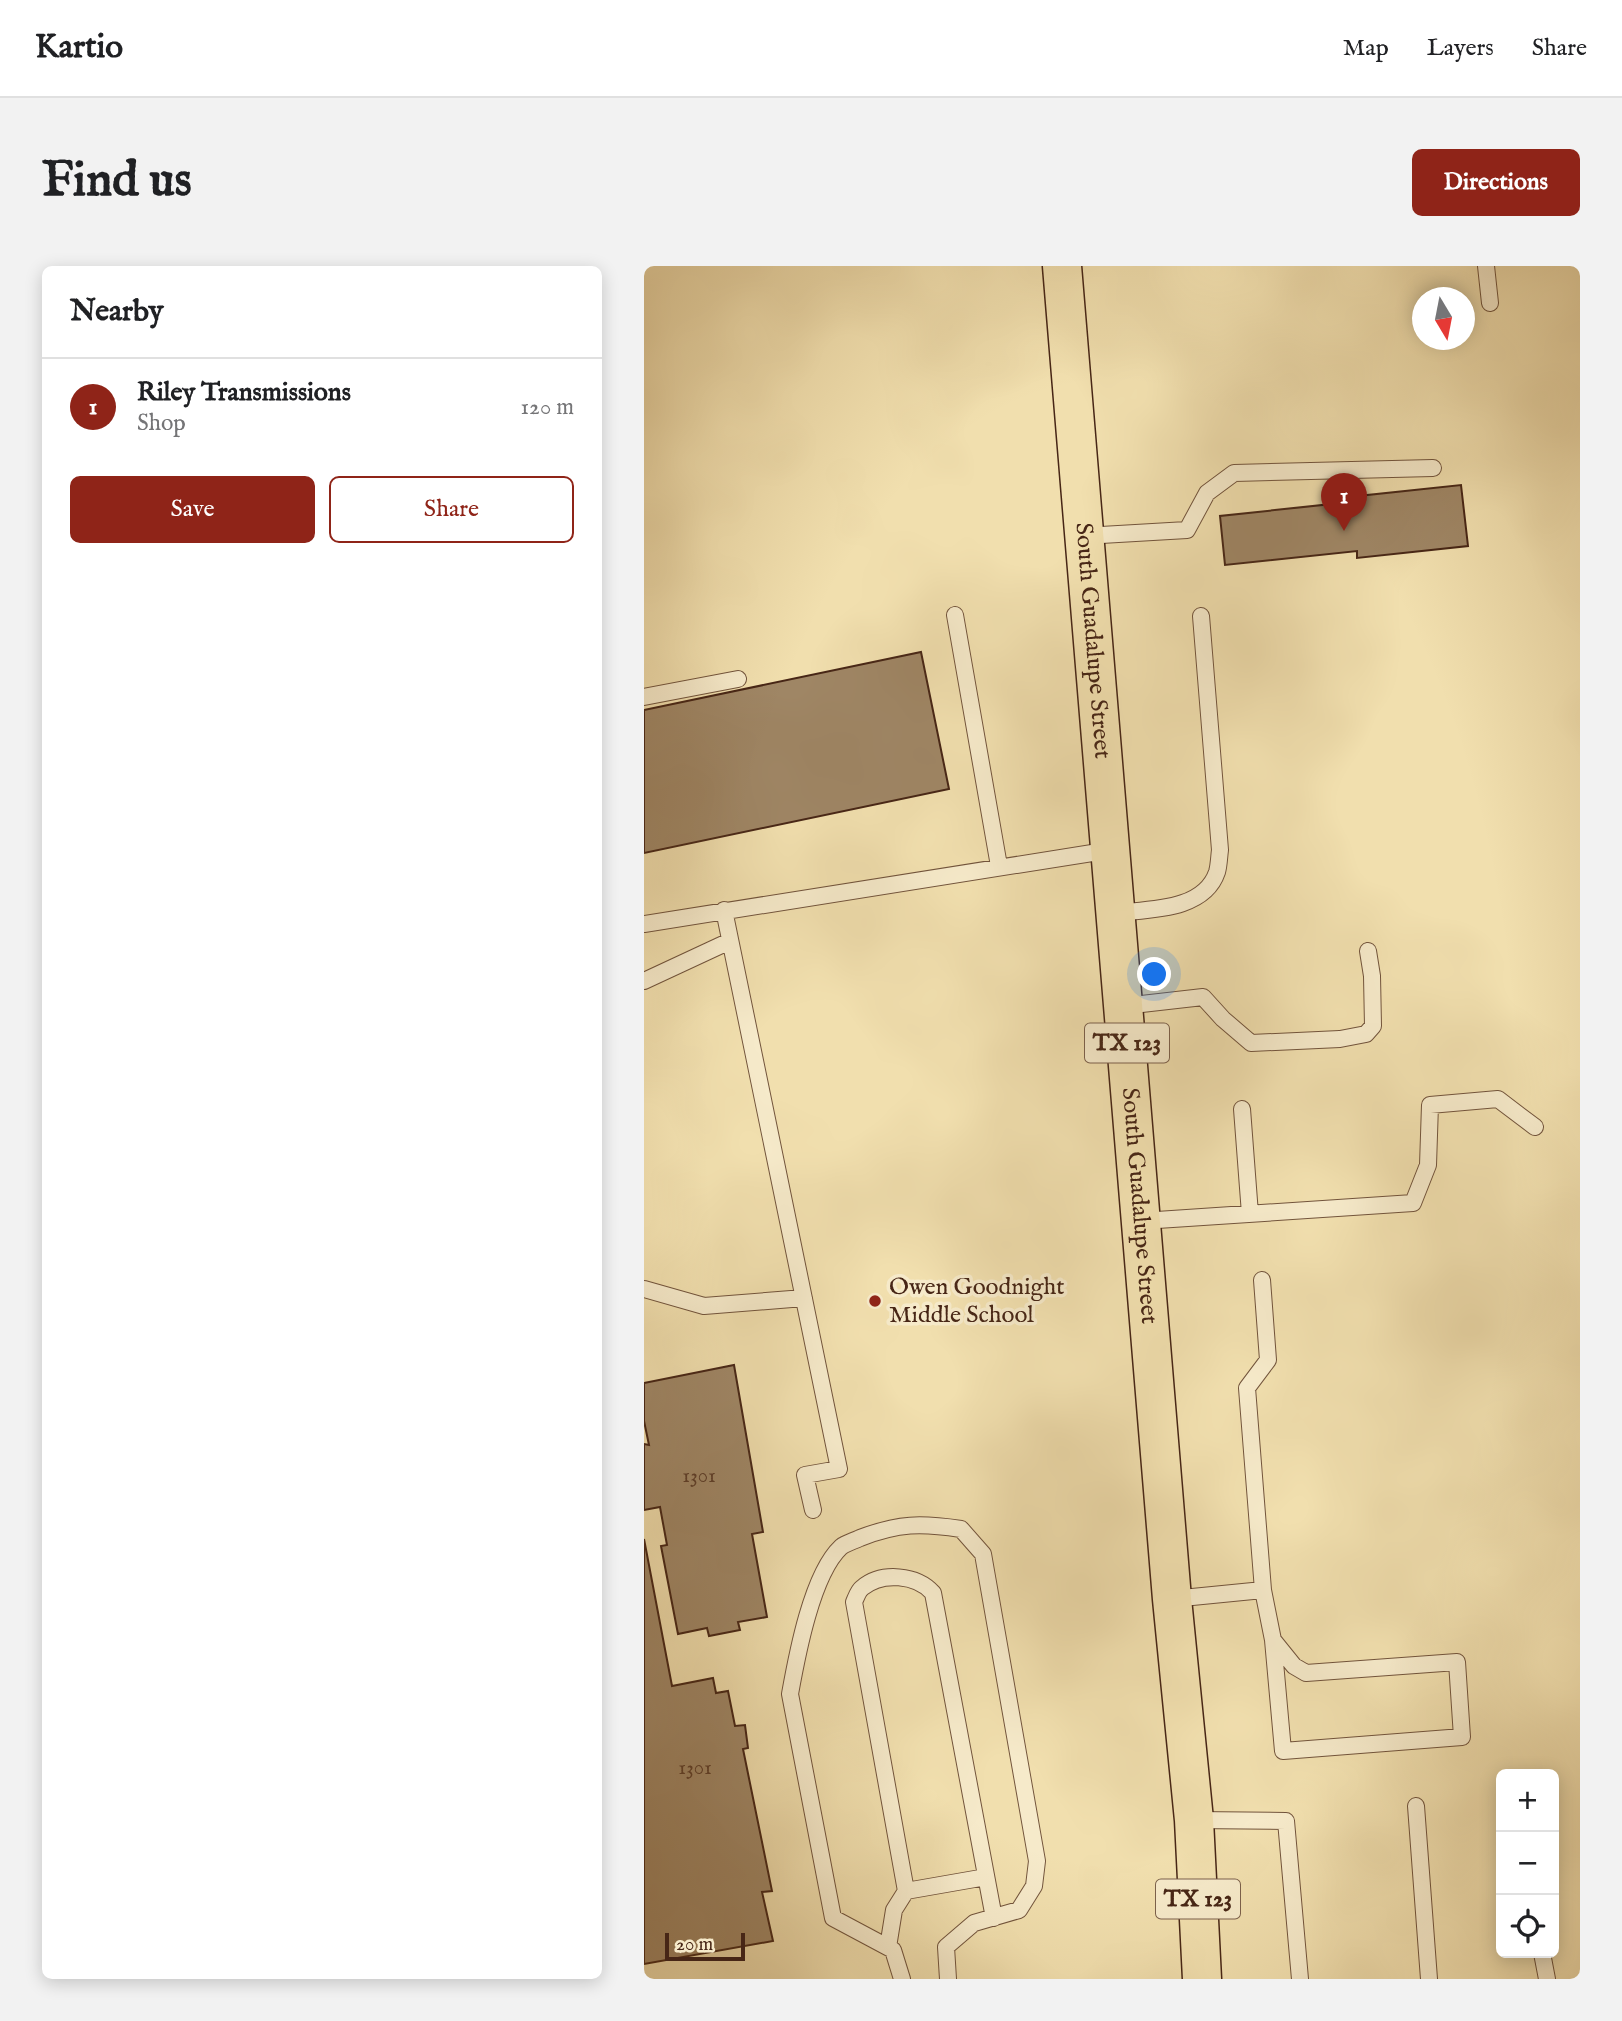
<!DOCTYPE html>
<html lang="en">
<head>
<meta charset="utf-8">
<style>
	body { margin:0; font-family:"IM FELL English",serif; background:#f2f2f2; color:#202124 }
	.controls { position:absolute; right:21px; bottom:21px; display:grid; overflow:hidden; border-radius:10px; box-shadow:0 4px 18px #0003 }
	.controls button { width:63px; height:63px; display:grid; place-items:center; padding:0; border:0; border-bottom:2px solid #e0e0e0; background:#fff; color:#202124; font:35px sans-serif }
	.compass { position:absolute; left:768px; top:21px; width:63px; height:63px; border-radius:50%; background:#fff; box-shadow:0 4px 18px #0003; rotate:170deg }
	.scale { position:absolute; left:21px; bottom:18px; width:80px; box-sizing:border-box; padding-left:7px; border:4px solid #472616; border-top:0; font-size:19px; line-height:24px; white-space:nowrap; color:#472616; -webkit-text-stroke:5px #f6eaca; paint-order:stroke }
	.you { position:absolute; left:511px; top:709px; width:24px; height:24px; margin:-18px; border:5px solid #fff; border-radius:50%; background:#1a73e8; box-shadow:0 0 0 10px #1a73e833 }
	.badge { display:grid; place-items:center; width:46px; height:46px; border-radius:50%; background:#8f2418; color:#fff; font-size:23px; font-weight:700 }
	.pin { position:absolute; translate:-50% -58px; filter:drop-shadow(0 2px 4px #0008) }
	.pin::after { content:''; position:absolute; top:37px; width:24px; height:21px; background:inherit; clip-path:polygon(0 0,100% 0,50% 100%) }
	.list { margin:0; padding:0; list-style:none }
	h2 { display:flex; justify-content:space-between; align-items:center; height:91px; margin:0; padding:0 28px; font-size:30px }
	h2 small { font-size:23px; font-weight:400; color:#757577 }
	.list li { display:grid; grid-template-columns:46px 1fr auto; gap:21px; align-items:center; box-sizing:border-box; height:98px; padding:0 28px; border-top:2px solid #e0e0e0 }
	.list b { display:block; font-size:26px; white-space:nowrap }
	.list p { margin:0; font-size:23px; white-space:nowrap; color:#757577 }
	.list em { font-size:23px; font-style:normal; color:#757577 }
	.actions { display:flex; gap:14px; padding:21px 28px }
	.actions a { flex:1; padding:16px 0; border:2px solid #8f2418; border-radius:10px; text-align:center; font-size:24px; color:#8f2418 }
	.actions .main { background:#8f2418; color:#fff }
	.icon { flex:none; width:38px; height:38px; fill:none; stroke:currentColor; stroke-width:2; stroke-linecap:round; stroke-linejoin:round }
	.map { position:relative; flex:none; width:936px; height:1713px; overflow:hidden; border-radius:10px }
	header { display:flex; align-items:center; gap:42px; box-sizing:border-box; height:98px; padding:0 35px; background:#fff; border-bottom:2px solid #e0e0e0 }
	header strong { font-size:33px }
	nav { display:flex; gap:38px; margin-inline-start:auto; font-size:24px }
	.intro { display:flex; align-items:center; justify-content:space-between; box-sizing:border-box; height:168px; padding:0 42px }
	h1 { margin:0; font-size:49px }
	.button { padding:18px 32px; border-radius:10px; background:#8f2418; color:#fff; font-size:24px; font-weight:700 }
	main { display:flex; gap:42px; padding:0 42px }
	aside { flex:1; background:#fff; border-radius:10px; box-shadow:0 4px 18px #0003 }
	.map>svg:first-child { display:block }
	.building { fill:#9f8665; stroke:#472616; stroke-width:2 }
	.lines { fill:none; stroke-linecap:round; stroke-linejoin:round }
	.service-casing { stroke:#72543c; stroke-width:18 }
	.primary-casing { stroke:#472616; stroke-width:41 }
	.service { stroke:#f6eaca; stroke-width:16 }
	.primary { stroke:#f1dfae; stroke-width:38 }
	.poi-dot { fill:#8f2418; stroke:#f6eaca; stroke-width:2.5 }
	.labels { text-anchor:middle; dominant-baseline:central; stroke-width:7; stroke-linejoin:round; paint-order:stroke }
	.number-label { font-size:21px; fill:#5d3e2a }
	.shield { fill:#f6eaca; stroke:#7c614c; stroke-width:2 }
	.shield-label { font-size:23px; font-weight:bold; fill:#472616 }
	.street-label { font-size:24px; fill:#472616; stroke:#f6eaca }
	.poi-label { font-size:24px; fill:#472616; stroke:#f6eaca; text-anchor:start }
</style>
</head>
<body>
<header>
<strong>Kartio</strong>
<nav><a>Map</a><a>Layers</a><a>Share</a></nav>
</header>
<div class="intro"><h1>Find us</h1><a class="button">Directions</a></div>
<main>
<aside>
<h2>Nearby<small></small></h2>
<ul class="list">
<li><span class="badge">1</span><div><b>Riley Transmissions</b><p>Shop</p></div><em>120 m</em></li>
</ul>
<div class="actions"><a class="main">Save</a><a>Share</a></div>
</aside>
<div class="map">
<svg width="936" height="1713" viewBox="0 0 936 1713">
	<rect width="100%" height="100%" fill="#f1dfae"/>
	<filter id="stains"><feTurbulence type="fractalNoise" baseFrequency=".00286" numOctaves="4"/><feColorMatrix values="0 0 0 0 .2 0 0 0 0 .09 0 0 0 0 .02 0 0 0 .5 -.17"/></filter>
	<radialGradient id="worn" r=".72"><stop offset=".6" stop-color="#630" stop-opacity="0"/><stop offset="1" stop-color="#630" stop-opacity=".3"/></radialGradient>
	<path class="building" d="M817,219L824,280L713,292V285L581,299L576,250L706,236L705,231Z
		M277,386L305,523L0,587V444Z
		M90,1099L119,1266L108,1268L123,1351L94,1356L96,1364L65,1370L63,1362L34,1368L17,1280L23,1279L16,1241L0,1244V1178L5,1179L0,1155V1117Z
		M0,1273L28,1420L69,1412L72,1427L84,1425L91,1460L101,1459L104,1482L99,1483L128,1625L118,1626L129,1675L0,1698Z"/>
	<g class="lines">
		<defs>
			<path id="service" d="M842,0L846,37
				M440,270L543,264L563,227L590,207L789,202
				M311,349L355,600
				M0,431L94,413
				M80,644L195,1203L161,1209L169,1244
				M472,647C505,643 560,645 573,606C575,599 575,591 576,584L557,350
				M0,658L467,584
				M0,715L86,675
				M480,740L559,731L579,753L607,777L696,773L722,768L729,760L728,710L724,685
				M598,843L606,948
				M498,955L769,937L784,899L786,839L854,833L891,861
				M0,1023L60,1040L160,1032
				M619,1324L629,1374L639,1485L818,1471L813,1396L662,1407L650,1400L629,1374
				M528,1333L619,1324L603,1122L624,1094L618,1014
				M772,1540L785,1713
				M550,1554L642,1555L656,1713
				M262,1625L342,1611
				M244,1681L250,1644L262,1625L210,1336C212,1332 214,1325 218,1322C238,1305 273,1309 289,1327L350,1652
				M898,1687L903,1713
				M258,1713L249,1684L189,1652L146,1428C153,1389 168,1308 197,1281C202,1277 210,1275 216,1272C255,1257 277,1257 317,1263L339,1288L393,1595L390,1620L375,1644L330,1657L302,1681L304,1713"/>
			<g id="primary">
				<path id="s1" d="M418,0L528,1333L550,1554L558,1713"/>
			</g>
		</defs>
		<use href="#service" class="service-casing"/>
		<use href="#primary" class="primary-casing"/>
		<use href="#service" class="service"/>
		<use href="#primary" class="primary"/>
	</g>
	<circle class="poi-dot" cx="231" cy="1035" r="7"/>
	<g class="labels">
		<g class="number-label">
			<text x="55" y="1210">1301</text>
			<text x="51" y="1502">1301</text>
		</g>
		<g class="shield">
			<rect x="441" y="757.5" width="84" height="39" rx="5"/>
			<rect x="512" y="1613.5" width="84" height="39" rx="5"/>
		</g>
		<g class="shield-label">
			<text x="483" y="777">TX 123</text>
			<text x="554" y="1633">TX 123</text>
		</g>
		<g class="street-label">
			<text stroke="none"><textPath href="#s1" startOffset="376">South Guadalupe Street</textPath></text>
			<text stroke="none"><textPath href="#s1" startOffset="943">South Guadalupe Street</textPath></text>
		</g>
		<g class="poi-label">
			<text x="245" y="1021">Owen Goodnight<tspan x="245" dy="28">Middle School</tspan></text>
		</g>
	</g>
	<rect width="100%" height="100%" filter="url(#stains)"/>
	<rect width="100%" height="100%" fill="url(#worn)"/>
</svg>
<div class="controls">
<button>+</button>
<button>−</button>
<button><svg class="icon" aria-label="locate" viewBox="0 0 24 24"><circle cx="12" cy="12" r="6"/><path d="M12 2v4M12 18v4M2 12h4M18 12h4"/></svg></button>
</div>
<svg class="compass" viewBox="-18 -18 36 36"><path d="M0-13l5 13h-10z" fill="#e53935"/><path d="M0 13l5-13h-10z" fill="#757577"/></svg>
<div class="scale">20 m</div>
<div class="you"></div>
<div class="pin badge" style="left:700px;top:265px">1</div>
</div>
</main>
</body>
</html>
